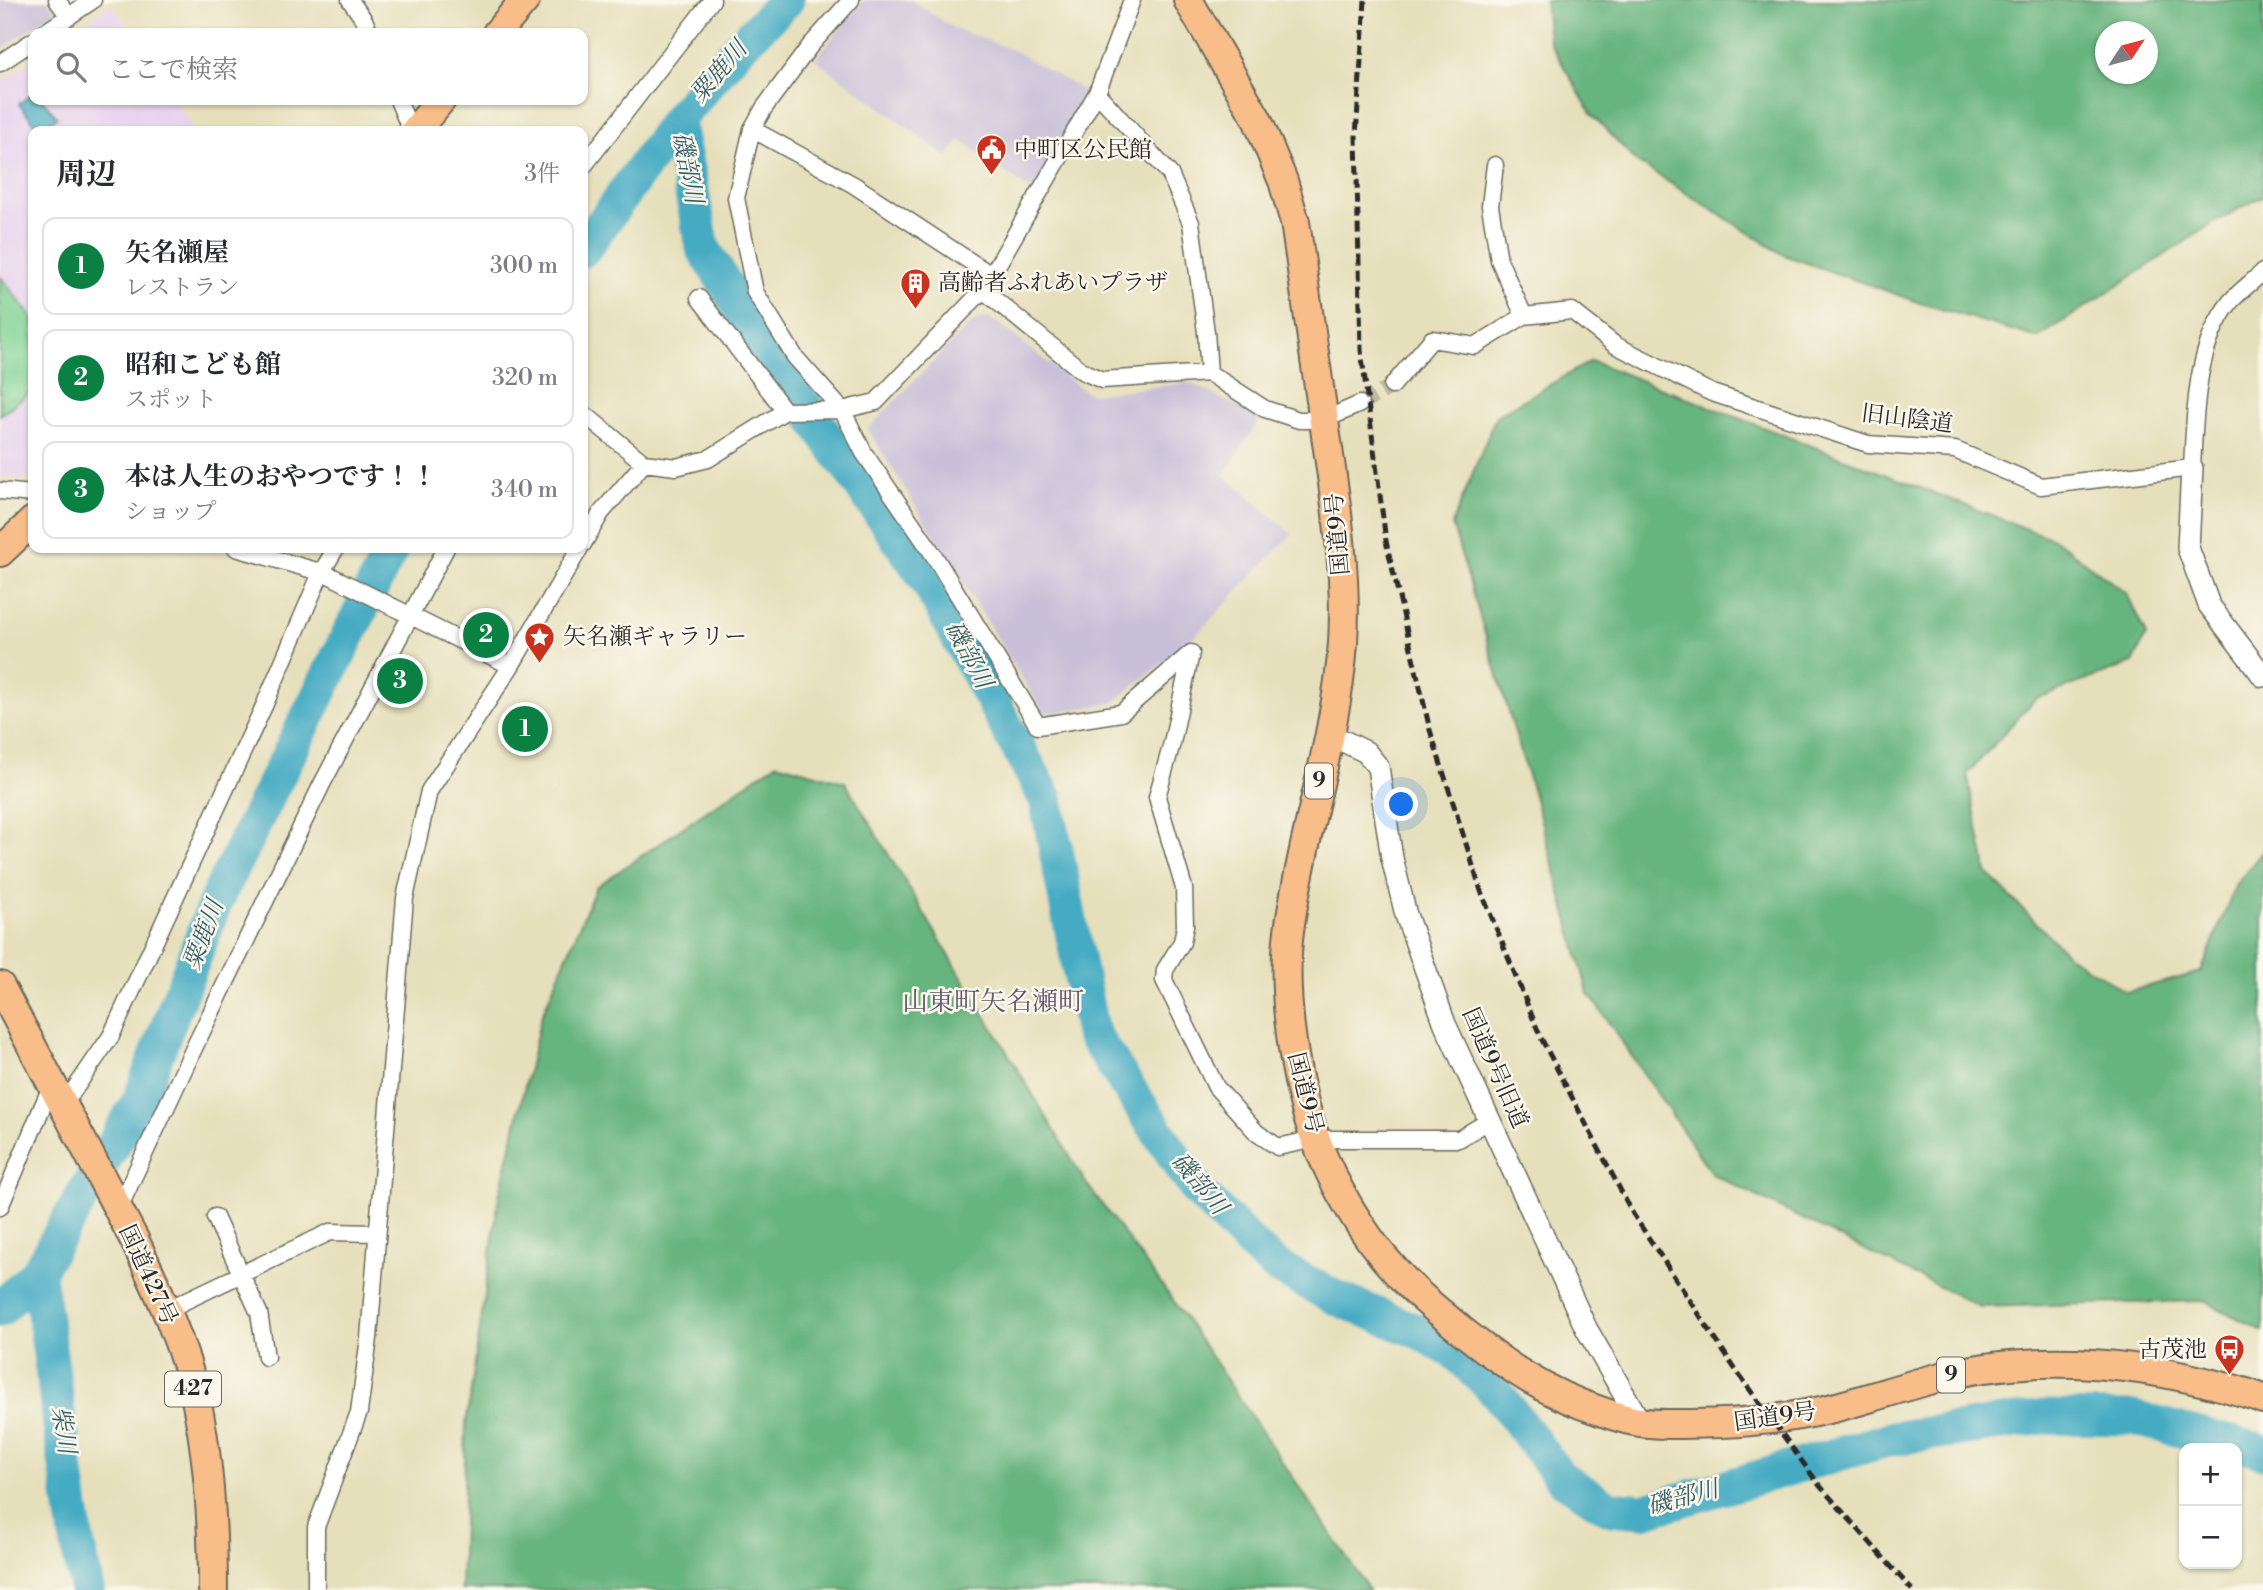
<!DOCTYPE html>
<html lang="ja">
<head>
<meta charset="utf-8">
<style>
	body { margin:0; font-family:"Libre Bodoni","Noto Serif JP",serif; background:#f7f7f7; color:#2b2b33 }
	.controls { position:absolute; right:21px; bottom:21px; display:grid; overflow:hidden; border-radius:14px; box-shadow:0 2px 5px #0004 }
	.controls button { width:63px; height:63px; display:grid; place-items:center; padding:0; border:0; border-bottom:2px solid #e1e1e2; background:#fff; color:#2b2b33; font:35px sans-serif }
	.compass { position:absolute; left:2095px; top:21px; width:63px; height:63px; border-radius:50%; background:#fff; box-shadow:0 2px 5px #0004; rotate:54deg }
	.you { position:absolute; left:1402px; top:805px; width:24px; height:24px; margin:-18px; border:5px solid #fff; border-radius:50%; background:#1a73e8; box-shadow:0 0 0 10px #1a73e833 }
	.badge { display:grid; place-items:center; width:46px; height:46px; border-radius:50%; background:#0b8043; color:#fff; font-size:23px; font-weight:700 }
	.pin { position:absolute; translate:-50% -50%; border:4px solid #fff; box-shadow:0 2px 7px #0006 }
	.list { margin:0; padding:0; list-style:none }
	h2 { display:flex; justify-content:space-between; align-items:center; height:91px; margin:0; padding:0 28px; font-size:30px }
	h2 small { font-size:23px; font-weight:400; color:#7c7c81 }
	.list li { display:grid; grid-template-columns:46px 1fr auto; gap:21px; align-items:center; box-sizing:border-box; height:98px; margin:0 14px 14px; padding:0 14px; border:2px solid #e1e1e2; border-radius:14px }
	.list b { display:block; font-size:26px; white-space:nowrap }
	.list p { margin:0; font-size:23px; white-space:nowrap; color:#7c7c81 }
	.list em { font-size:23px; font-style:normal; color:#7c7c81 }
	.icon { flex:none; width:38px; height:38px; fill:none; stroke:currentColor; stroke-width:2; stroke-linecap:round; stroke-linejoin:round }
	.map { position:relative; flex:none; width:2263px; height:1590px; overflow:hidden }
	.search { position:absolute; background:#fff; box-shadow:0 2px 5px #0004; left:28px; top:28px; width:560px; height:77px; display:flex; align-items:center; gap:18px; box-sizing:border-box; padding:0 24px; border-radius:14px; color:#7c7c81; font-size:26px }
	.panel { position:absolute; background:#fff; box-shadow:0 2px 5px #0004; left:28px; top:126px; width:560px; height:427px; border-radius:14px }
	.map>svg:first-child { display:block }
	.built { fill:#e7d2ef }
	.industrial { fill:#c8bfd8 }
	.green { fill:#7ed294; stroke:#547e60; stroke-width:2 }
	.forest { fill:#66b47e; stroke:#487054; stroke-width:2; fill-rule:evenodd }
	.water { fill:#44abc3; stroke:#386b77; stroke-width:2 }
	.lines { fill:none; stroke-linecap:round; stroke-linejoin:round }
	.river { stroke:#44abc3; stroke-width:35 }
	.minor-tunnel { stroke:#c1bb9e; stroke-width:16; stroke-dasharray:16 8; stroke-linecap:butt }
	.minor-casing { stroke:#6c6a5d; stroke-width:19 }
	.tertiary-casing { stroke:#6c6a5d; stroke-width:24 }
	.trunk-casing { stroke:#6c6a5d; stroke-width:32 }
	.minor { stroke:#fff; stroke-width:16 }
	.tertiary { stroke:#fff; stroke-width:21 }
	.trunk { stroke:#f8bd89; stroke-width:28 }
	.rail { stroke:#2b2b2b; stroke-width:5; stroke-dasharray:10 5; stroke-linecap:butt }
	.labels { text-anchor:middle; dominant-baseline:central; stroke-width:5; stroke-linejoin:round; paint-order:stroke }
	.shield { fill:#fbf7ec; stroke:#696865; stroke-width:2 }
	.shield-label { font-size:21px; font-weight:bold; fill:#2b2b2b }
	.poi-label { font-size:23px; fill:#2b2b2b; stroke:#fbf7ec; text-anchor:start }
	.street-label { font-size:23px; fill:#2b2b2b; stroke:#fbf7ec }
	.water-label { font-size:24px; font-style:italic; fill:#355e68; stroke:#fbf7ec }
	.quarter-label { font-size:26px; fill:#61596f; stroke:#fbf7ec }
</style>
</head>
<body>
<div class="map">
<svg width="2263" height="1590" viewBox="0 0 2263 1590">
	<rect width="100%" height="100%" fill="#fbf7ec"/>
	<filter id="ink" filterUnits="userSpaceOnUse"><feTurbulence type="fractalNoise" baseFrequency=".0143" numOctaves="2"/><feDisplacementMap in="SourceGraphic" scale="14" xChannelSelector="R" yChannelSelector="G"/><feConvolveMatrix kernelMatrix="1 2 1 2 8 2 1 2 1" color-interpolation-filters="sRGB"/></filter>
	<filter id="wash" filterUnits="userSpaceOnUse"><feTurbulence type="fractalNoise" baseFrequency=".00686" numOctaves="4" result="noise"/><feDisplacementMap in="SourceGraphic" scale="28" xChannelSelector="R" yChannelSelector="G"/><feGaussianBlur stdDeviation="1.57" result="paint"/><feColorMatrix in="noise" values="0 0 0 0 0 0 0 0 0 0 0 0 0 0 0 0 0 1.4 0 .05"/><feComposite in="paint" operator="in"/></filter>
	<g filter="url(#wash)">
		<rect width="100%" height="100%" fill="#e6dfbb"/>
		<path class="built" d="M111,4L132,33H70Z
			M33,59V100H176L193,131H33V477L24,479L0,476V82Z"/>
		<path class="industrial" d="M0,0H48L55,11L0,50Z
			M864,0H911L952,27L1015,51L1087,93L1034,193L960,140L947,157L815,59Z
			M979,318H989L999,324L1084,391L1092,394L1187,383L1195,385L1261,418L1224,475L1292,534L1194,637L1113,703L1050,713L1043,712L868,429L966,327Z"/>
		<path class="green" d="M0,276L33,319V390L0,415Z"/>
		<path class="forest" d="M1545,0H2263V196L2215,222L2038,338L1924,304L1784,255L1637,162L1592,115L1549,41ZM2106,32H2148V74H2106Z
			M1591,361L2056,540L2127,594L2146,635L2133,663L2035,699L1967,774L1987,873L2070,957L2127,992L2201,972L2236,884L2263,851V1331L2204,1301L1980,1307L1712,1174L1588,992L1535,799L1452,524L1496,416Z
			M777,763L845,782L1086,1183L1172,1299L1369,1590H461L466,1424L499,1196L541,1017L596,887Z"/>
		<path class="water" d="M33,93V100H43L57,117L40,130L19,104Z"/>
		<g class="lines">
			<path class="river" d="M677,120L703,248L766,350L926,579L1046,799L1092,1033L1197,1190L1253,1246L1276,1266L1336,1298L1424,1334L1458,1355L1497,1393L1560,1477L1609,1508L1643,1511L1890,1439L2044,1417L2133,1418L2255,1449L2263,1453
				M583,250L677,120L737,49L787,0
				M38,1271L76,1536L87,1590
				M0,1310L38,1271L139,1101L217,898L392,548"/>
		</g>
	</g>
	<g filter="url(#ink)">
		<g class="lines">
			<path class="minor-tunnel" d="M1360,404L1392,386"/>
			<defs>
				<path id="minor" d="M57,0L69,17
					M350,0L364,20L370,33
					M851,0L810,46L764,108L752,129L736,198L755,292L795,357L842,410L864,453L933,554L1038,726L1121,713L1191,653L1172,743L1157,797L1184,888L1185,926L1182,942L1165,970L1164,980L1216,1087L1257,1133L1278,1147L1315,1139H1459L1490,1120
					M44,33L93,0
					M0,63L33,41
					M1097,93L1170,174L1191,223L1206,332L1209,373
					M398,100L411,131
					M752,129L854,185L991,275
					M1495,165L1490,206L1499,260L1524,316
					M583,167L712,0
					M983,290L1082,371L1102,380L1209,373L1265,409L1299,420H1324L1360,404
					M699,298L785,411
					M1392,386L1432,339L1475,346L1524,316L1572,311L1615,345L1712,393L1868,444L1955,450L2041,486L2192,468C2195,413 2195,346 2231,301C2240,291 2253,281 2263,272
					M583,413L644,463L676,467L708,459L785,411L842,410L876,402L983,290L1097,93L1132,0
					M0,491L33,494
					M583,544L601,513L644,463
					M236,548L327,574L511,666
					M63,1106L111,1036L264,706L321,573L336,548
					M0,1207L52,1084
					M118,1210L194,1048L322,784L446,548
					M215,1217L259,1313L266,1357
					M166,1310L330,1232L376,1233
					M316,1590V1527L359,1412L369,1338L405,898L429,791L511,666L580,548"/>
				<path id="tertiary" d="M2192,468L2188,548L2209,605L2263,676
					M1331,735L1366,752L1378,767L1392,858L1406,915L1445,1024L1586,1328L1641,1424"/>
				<path id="trunk" d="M1188,0L1257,119L1283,181L1295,222C1306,296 1317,369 1327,442C1337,509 1347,576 1343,643C1336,741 1302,834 1289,931C1281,992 1294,1082 1316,1140C1332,1182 1363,1236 1394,1269C1414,1292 1438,1311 1461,1330C1506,1366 1545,1393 1600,1411C1626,1420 1640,1424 1668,1424C1723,1424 1775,1422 1829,1409C1881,1396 1931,1376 1985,1368C2058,1357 2133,1364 2205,1382C2224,1387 2244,1391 2263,1399
					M497,33L525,0
					M415,131L441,100
					M0,552L33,521
					M0,986L134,1239C159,1292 185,1347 197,1404C210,1466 213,1527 213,1590"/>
			</defs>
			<use href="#minor" class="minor-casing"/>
			<use href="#tertiary" class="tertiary-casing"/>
			<use href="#trunk" class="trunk-casing"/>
			<use href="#minor" class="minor"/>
			<use href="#tertiary" class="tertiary"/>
			<use href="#trunk" class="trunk"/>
			<path class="rail" d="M1365,0L1356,136L1361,350L1386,541L1430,730L1481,891L1541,1038L1633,1214L1739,1375L1820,1486L1912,1590"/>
		</g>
	</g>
	<defs>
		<symbol id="civic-pin" viewBox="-11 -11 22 30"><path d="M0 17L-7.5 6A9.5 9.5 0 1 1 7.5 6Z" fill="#c8321e" stroke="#fbf7ec"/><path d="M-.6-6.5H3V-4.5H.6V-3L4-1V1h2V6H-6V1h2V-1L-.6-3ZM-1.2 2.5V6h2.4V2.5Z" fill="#fff"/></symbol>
		<symbol id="building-pin" viewBox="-11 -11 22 30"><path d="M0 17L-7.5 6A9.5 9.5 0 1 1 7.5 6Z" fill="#c8321e" stroke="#fbf7ec"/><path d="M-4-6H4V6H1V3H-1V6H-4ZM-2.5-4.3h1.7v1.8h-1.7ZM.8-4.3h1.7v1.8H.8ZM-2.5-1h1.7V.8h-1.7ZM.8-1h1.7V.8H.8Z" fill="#fff"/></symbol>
		<symbol id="sight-pin" viewBox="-11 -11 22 30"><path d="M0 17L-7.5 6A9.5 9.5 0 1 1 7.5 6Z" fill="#c8321e" stroke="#fbf7ec"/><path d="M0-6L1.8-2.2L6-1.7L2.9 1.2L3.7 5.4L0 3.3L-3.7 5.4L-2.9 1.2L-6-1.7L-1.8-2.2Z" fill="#fff"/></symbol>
		<symbol id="bus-pin" viewBox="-11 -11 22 30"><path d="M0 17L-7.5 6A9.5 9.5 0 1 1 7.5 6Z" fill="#c8321e" stroke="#fbf7ec"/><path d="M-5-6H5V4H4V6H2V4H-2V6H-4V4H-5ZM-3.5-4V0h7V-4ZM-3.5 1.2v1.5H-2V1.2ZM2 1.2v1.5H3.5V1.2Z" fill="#fff"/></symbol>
	</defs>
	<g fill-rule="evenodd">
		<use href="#civic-pin" x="974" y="132" width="35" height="47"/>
		<use href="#building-pin" x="898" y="266" width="35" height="47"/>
		<use href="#sight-pin" x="522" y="620" width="35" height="47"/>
		<use href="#bus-pin" x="2212" y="1332" width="35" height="47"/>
	</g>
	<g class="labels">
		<g class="shield">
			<rect x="1305" y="763.5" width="28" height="35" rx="5"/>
			<rect x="1937" y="1357.5" width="28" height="35" rx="5"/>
			<rect x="165" y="1371.5" width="56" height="35" rx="5"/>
		</g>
		<g class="shield-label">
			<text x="1319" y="781">9</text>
			<text x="1951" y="1375">9</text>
			<text x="193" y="1389">427</text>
		</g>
		<g class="poi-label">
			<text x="1014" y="150">中町区公民館</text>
			<text x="938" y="283">高齢者ふれあいプラザ</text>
			<text x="563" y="637">矢名瀬ギャラリー</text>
			<text x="2207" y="1350" text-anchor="end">古茂池</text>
		</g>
		<g class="street-label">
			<text transform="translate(1907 419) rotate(7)">旧山陰道</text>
			<text transform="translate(1338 534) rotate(-95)">国道9号</text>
			<text transform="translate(1495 1068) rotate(66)">国道9号旧道</text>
			<text transform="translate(1305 1093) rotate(76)">国道9号</text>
			<text transform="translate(148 1275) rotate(65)">国道427号</text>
			<text transform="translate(1775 1417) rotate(-8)">国道9号</text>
		</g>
		<g class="water-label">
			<text transform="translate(719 72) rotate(-49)">粟鹿川</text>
			<text transform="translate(687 168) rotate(79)">磯部川</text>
			<text transform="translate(968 655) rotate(62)">磯部川</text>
			<text transform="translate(204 935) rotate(-69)">粟鹿川</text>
			<text transform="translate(1199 1184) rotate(50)">磯部川</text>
			<text transform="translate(63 1430) rotate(81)">柴川</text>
			<text transform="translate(1683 1498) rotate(-15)">磯部川</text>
		</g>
		<g class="quarter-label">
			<text x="993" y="1002">山東町矢名瀬町</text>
		</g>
	</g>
</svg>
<div class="controls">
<button>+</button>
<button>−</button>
</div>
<svg class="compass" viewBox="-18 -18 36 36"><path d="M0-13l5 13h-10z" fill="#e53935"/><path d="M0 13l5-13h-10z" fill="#7c7c81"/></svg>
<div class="you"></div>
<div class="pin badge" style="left:525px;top:729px">1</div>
<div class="pin badge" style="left:486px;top:635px">2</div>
<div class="pin badge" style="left:400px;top:681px">3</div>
<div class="search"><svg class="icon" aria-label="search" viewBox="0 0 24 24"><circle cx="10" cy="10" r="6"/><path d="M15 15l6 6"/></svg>ここで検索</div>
<section class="panel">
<h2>周辺<small>3件</small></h2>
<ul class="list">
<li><span class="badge">1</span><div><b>矢名瀬屋</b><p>レストラン</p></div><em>300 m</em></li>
<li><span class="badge">2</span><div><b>昭和こども館</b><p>スポット</p></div><em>320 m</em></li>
<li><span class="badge">3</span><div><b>本は人生のおやつです！！</b><p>ショップ</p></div><em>340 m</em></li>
</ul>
</section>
</div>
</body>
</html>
